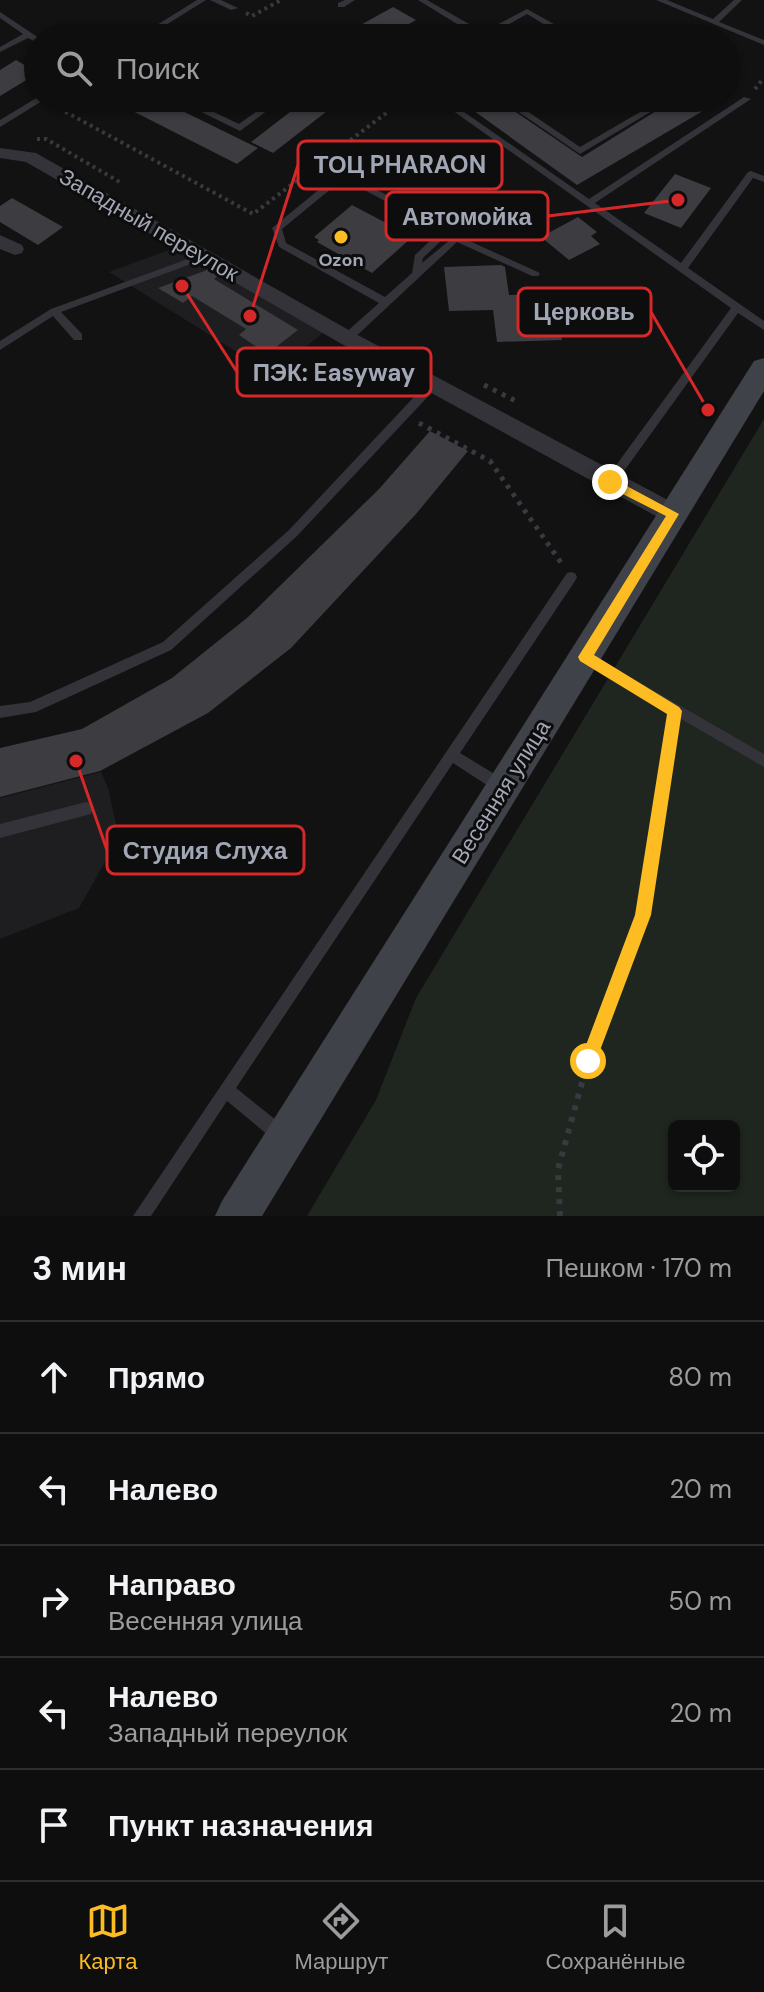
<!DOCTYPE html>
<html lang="ru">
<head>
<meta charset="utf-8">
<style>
	body { margin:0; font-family:"DM Sans",sans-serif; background:#1c1c1c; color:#f1f3f6 }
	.controls { position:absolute; right:24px; bottom:24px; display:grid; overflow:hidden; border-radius:12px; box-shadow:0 2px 6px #0004 }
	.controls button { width:72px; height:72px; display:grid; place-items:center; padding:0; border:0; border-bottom:2px solid #2e2e2e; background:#0e0e0e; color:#f1f3f6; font:40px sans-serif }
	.stop { position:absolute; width:24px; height:24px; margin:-18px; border:6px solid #fcbc22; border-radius:50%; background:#fff }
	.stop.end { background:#fcbc22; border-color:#fff; box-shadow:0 2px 8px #0008 }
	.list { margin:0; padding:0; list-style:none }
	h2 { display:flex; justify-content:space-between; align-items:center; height:104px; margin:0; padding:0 32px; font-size:34px }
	h2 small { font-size:26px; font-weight:400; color:#9b9c9e }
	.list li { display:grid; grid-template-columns:52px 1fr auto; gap:24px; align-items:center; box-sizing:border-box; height:112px; padding:0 32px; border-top:2px solid #2e2e2e }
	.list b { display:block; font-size:30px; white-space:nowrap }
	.list p { margin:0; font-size:26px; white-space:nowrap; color:#9b9c9e }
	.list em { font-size:26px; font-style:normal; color:#9b9c9e }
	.icon { flex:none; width:44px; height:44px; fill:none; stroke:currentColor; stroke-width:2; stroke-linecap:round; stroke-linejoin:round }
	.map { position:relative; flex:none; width:764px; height:1216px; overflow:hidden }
	.search { position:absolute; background:#0e0e0e; box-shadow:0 2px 6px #0004; left:24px; right:24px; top:24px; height:88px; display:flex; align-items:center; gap:20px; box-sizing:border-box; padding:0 28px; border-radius:44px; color:#9b9c9e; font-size:30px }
	.sheet { height:664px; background:#0e0e0e }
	nav { display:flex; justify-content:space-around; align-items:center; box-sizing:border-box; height:112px; border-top:2px solid #2e2e2e; background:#0e0e0e; font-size:22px; color:#9b9c9e }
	nav a { display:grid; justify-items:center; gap:4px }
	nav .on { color:#fcbc22 }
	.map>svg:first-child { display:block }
	.built { fill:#1e1e20 }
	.green { fill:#1e261f; fill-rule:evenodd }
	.building { fill:#3c3c41 }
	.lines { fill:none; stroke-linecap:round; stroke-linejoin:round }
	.path-far2 { stroke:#383a40; stroke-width:4; stroke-dasharray:3 4; stroke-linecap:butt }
	.path-far1 { stroke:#383a40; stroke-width:5; stroke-dasharray:4 6; stroke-linecap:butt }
	.path { stroke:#383a40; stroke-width:6; stroke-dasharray:5 7; stroke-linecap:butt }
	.lane { fill:#333339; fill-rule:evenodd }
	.street { fill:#333339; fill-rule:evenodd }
	.secondary { fill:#404249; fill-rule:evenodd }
	.route { fill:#fcbc22 }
	.poi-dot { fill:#fcbc22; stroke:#0d0d0e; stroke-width:3 }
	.labels { text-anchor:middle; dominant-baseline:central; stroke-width:6; stroke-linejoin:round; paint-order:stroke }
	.far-poi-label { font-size:18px; font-weight:bold; fill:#a2a7b5; stroke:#0d0d0e }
	.street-label { font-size:22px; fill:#a2a7b5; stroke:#0d0d0e }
	.leader { fill:none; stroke:#d62828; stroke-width:3 }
	.callout-dot { fill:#d62828; stroke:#0d0d0e; stroke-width:3 }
	.callout { fill:#0d0d0e; stroke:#d62828; stroke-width:3 }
	.callout-label { font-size:24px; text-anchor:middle; font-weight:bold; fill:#a2a7b5 }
</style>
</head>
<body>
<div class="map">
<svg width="764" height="1216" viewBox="0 0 764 1216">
	<rect width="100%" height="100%" fill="#121213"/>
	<path class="built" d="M177,247L324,332L272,374L109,272Z
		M101,772L108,788L119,837L79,908L0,939V798Z"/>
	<path class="green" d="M764,419V1216H307L376,1100L416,998ZM674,1126H734V1186H674Z"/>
	<path class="building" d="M393,7L416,20L384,38H337Z
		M16,60L38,73L0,96V70Z
		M107,98H156L258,148L237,164Z
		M308,98H344L273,153L251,142Z
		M456,98H495L582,157L677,98H725L577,185Z
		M675,174L711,188L681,228L644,213Z
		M12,198L63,227L38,245L0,222V206Z
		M352,205L407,234L404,237L410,239L372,273L317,242L319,240L314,237Z
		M578,217L597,232L591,236L600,244L569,260L541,237Z
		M501,265L505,267L509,295L553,294L562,340L497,342L493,310L449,311L444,267Z
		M207,270L218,276L214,279L298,330L267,354L239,335L246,329L192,296L183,303L158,288Z
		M430,431L468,451L416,514L291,648L208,713L100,771L0,797V748L82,729L172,678L248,617L379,489Z"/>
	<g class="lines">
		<path class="path-far2" d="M246,13L252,16L281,0
			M755,89L764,78
			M53,105L253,214L406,98
			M37,139H46L123,184"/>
		<path class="path-far1" d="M484,385L518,402
			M419,423L490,461L562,564"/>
		<path class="path" d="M560,1216L558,1169L588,1061L643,915L672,728"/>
		<path class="lane" d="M197,0H206L145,38H136Z
			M210,0H221L238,8L231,10Z
			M345,0H355L344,7H338V3Z
			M418,0H427L483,32L527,9L570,33L584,26L605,38H595L584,31L573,38H567L527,14L486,37H480L468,30L452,38H442L462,27Z
			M656,0H667L713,19L734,0H742L719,22L764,40V45Z
			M0,12L39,38L38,43L28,38L0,52V47L23,34L0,18Z
			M38,97L47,98L0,127V120Z
			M744,97L751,99L595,203L681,263L748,172L751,171L764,176V182L753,178L688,268L764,321V330L738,313L614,485H606L604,482L606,479L731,308L435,98H444L589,199Z
			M173,98H184L239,124L275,98H284L240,131Z
			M498,98H508L580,147L664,98H674L580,154Z
			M356,179L435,220L444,238L423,258L422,263L456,235L538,272L540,274L538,276H532L457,242L351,341H343V335L379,303L279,247L272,228L327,183ZM355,185L428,224L434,237L415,255L412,273L385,297L286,243L282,229L332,188Z
			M204,253L209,256L207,258L61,312L82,334V340H74L53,316L0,350V341L51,309Z
			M432,381L436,382L437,385L436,388L297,536L171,650L36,712L0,718V706L30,702L163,642L289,530L428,382Z
			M571,572L575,573L577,577L575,581L460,753L506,781L508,786L506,791L501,792L496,791L453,763L236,1088L286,1128L288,1134L286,1140L280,1142L274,1140L227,1101L151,1216H133L567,573Z
			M585,651L764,754V767L581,661L579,657L581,653Z
			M86,802L91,804L93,809L91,814L0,838V824Z"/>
		<path class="street" d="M0,148L36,153L354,333L681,507L684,514L681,521L673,523L665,521L340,343L26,162L0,158Z
			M0,235L22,245L24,249L22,253L15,255L0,249Z"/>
		<path class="secondary" d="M764,358V391L262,1216H215L222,1201L754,361Z"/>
	</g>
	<path class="route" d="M610,477L679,514L594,655L679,707L682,711L651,915L596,1061L594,1067L588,1070L582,1067L580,1061L635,915L667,714L580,661L578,657L666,516L605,485V478Z"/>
	<circle class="poi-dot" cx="341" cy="237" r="8"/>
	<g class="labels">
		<g class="far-poi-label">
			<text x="341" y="260">Ozon</text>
		</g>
		<g class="street-label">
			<text transform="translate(149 225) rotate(30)">Западный переулок</text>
			<text transform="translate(501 792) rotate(-58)">Весенняя улица</text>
		</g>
	</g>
	<path class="leader" d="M250 316L298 165M678 200L548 216M708 410L651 312M182 286L237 372M76 761L107 850"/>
	<g class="callout-dot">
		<circle cx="250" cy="316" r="8"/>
		<circle cx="678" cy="200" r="8"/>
		<circle cx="708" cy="410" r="8"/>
		<circle cx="182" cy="286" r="8"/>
		<circle cx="76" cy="761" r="8"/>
	</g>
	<g class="callout">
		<rect x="298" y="141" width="204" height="48" rx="8"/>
		<rect x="386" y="192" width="162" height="48" rx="8"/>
		<rect x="518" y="288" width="133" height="48" rx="8"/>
		<rect x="237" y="348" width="194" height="48" rx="8"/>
		<rect x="107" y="826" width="197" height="48" rx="8"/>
	</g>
	<g class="callout-label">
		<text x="400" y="173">ТОЦ PHARAON</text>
		<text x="467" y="225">Автомойка</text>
		<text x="584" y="320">Церковь</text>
		<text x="334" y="381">ПЭК: Easyway</text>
		<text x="205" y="859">Студия Слуха</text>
	</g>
</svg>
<div class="controls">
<button><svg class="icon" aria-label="locate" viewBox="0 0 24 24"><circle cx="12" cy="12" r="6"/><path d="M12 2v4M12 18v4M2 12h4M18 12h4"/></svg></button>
</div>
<div class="stop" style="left:588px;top:1061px"></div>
<div class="stop end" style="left:610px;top:482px"></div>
<div class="search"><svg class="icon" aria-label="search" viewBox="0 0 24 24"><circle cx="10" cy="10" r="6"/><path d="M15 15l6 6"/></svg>Поиск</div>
</div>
<section class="sheet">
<h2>3 мин<small>Пешком · 170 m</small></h2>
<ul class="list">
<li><svg class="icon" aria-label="ahead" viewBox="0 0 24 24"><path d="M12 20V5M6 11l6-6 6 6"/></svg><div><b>Прямо</b></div><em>80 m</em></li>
<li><svg class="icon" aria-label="left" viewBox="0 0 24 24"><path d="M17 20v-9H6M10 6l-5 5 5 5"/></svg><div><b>Налево</b></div><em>20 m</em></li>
<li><svg class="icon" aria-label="right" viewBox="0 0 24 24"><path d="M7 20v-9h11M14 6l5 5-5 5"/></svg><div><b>Направо</b><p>Весенняя улица</p></div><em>50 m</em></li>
<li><svg class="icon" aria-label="left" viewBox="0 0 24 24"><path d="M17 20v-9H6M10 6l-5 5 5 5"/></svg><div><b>Налево</b><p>Западный переулок</p></div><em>20 m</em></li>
<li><svg class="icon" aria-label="arrive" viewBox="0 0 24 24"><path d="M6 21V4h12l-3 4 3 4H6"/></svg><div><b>Пункт назначения</b></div></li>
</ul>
</section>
<nav>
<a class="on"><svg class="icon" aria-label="map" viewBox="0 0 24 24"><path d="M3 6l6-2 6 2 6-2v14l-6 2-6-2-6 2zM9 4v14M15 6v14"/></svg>Карта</a>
<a><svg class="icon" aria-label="directions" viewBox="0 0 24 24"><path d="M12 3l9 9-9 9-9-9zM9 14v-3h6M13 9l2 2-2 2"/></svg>Маршрут</a>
<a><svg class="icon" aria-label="saved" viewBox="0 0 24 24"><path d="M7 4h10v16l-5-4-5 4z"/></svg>Сохранённые</a>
</nav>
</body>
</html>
